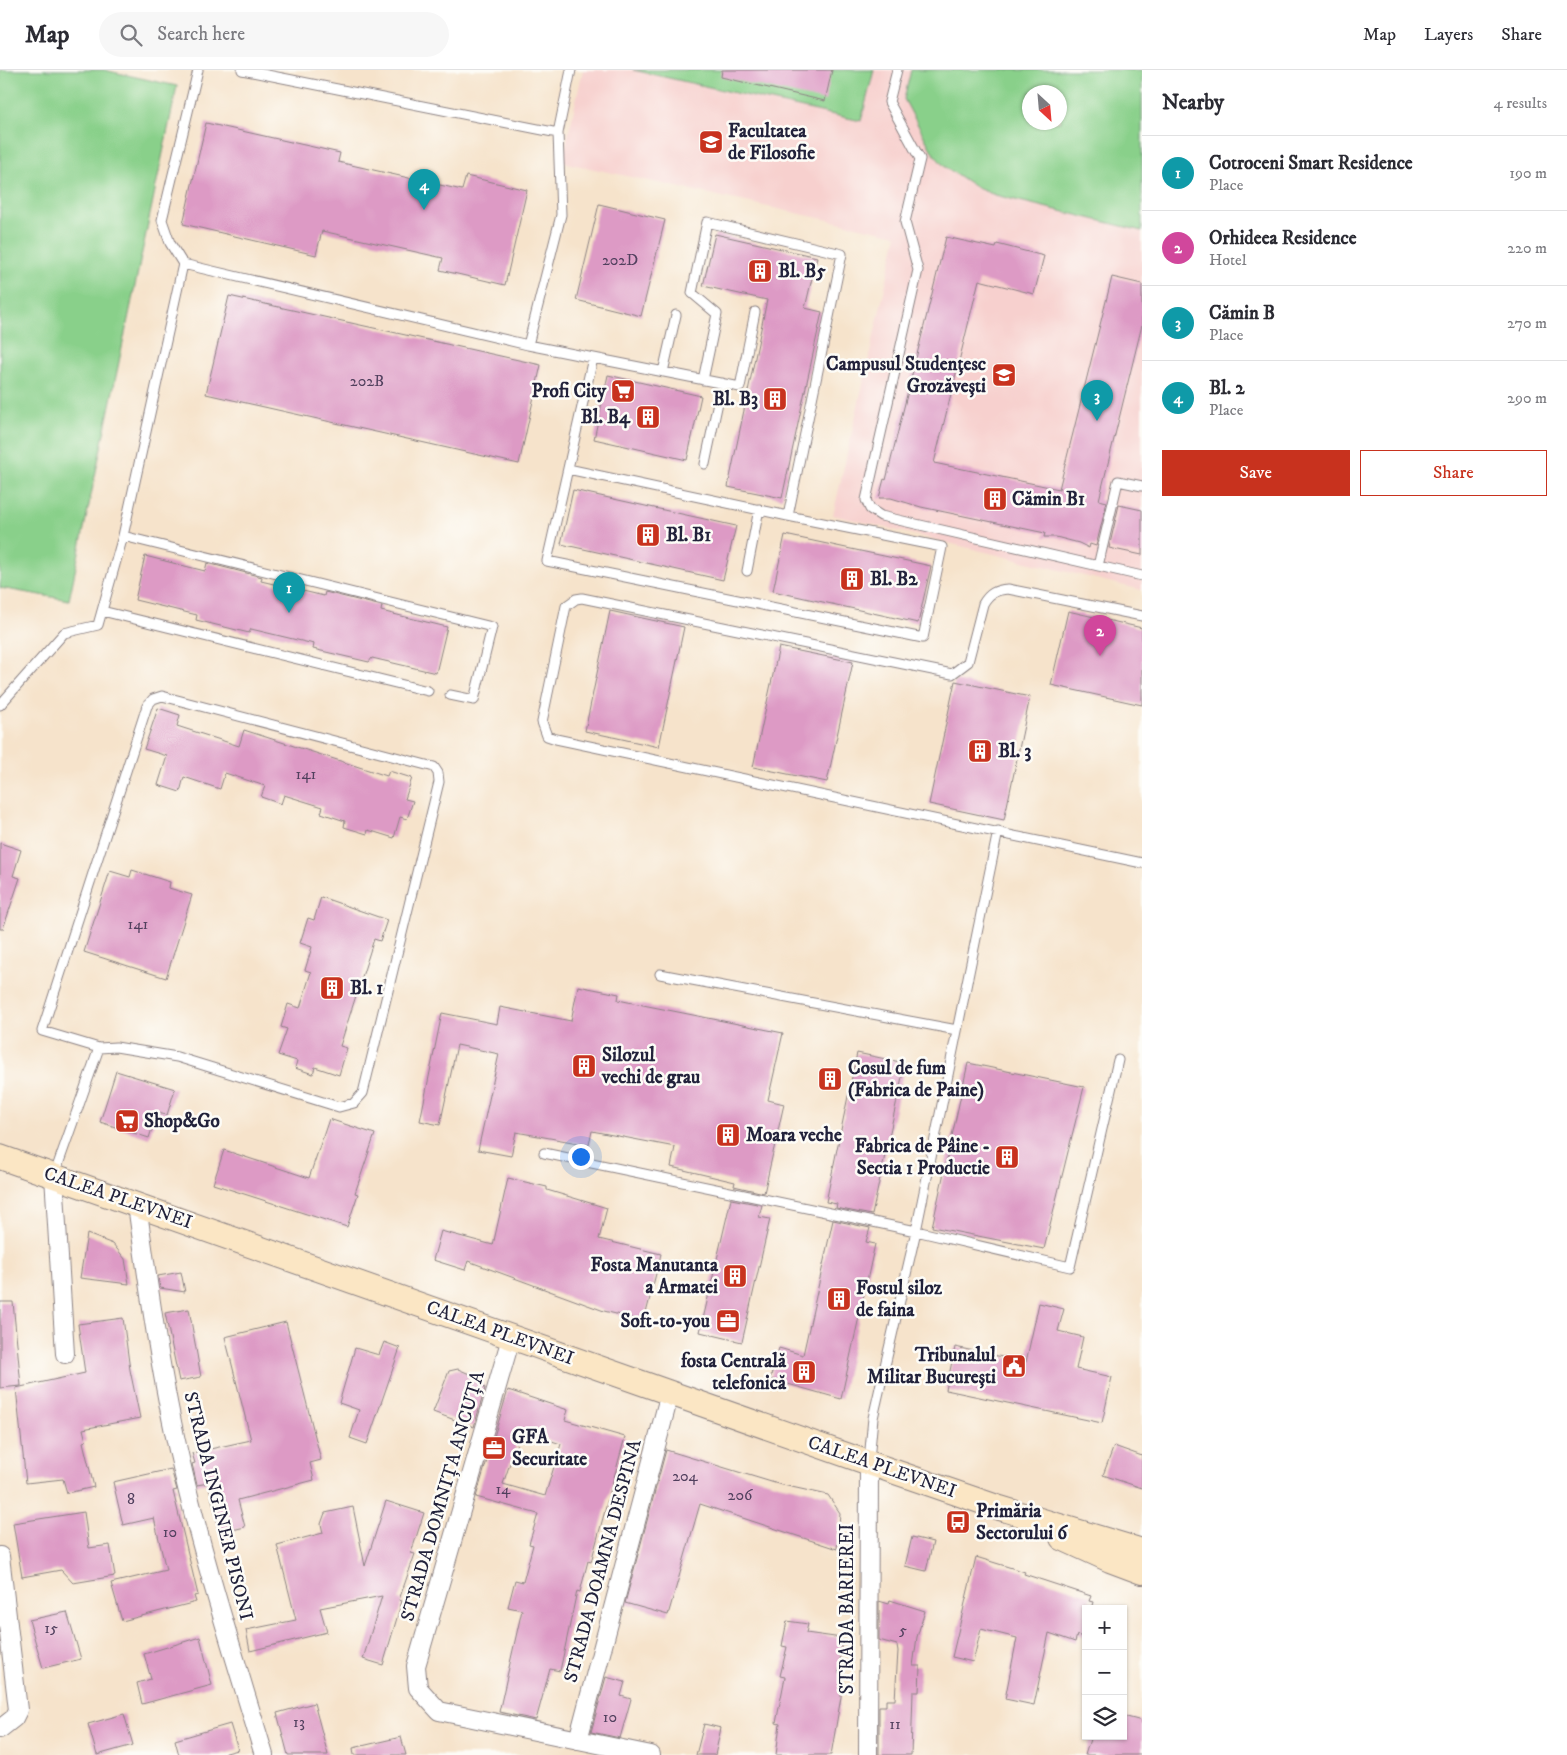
<!DOCTYPE html>
<html lang="en">
<head>
<meta charset="utf-8">
<style>
	body { margin:0; font-family:"IM FELL DW Pica",serif; background:#f7f7f7; color:#2b2b33 }
	.controls { position:absolute; right:15px; bottom:15px; display:grid; overflow:hidden; border-radius:0px; box-shadow:0 1px 4px #0004 }
	.controls button { width:45px; height:45px; display:grid; place-items:center; padding:0; border:0; border-bottom:1px solid #e1e1e2; background:#fff; color:#2b2b33; font:25px sans-serif }
	.compass { position:absolute; left:1022px; top:15px; width:45px; height:45px; border-radius:50%; background:#fff; box-shadow:0 1px 4px #0004; rotate:154deg }
	.you { position:absolute; left:580px; top:1086px; width:18px; height:18px; margin:-12px; border:4px solid #fff; border-radius:50%; background:#1a73e8; box-shadow:0 0 0 8px #1a73e833 }
	.badge { display:grid; place-items:center; width:32px; height:32px; border-radius:50%; background:#c8321e; color:#fff; font-size:16px; font-weight:700 }
	.pin { position:absolute; translate:-50% -41px; filter:drop-shadow(0 1px 2px #0008) }
	.pin::after { content:''; position:absolute; top:26px; width:18px; height:15px; background:inherit; clip-path:polygon(0 0,100% 0,50% 100%) }
	.list { margin:0; padding:0; list-style:none }
	h2 { display:flex; justify-content:space-between; align-items:center; height:65px; margin:0; padding:0 20px; font-size:21px }
	h2 small { font-size:16px; font-weight:400; color:#7c7c81 }
	.list li { display:grid; grid-template-columns:32px 1fr auto; gap:15px; align-items:center; box-sizing:border-box; height:75px; padding:0 20px; border-top:1px solid #e1e1e2 }
	.list b { display:block; font-size:19px; white-space:nowrap }
	.list p { margin:0; font-size:16px; white-space:nowrap; color:#7c7c81 }
	.list em { font-size:16px; font-style:normal; color:#7c7c81 }
	.actions { display:flex; gap:10px; padding:15px 20px }
	.actions a { flex:1; padding:11px 0; border:1px solid #c8321e; border-radius:0px; text-align:center; font-size:18px; color:#c8321e }
	.actions .main { background:#c8321e; color:#fff }
	.icon { flex:none; width:28px; height:28px; fill:none; stroke:currentColor; stroke-width:2; stroke-linecap:round; stroke-linejoin:round }
	.map { position:relative; flex:none; width:1142px; height:1685px; overflow:hidden }
	header { display:flex; align-items:center; gap:30px; box-sizing:border-box; height:70px; padding:0 25px; background:#fff; border-bottom:1px solid #e1e1e2 }
	header strong { font-size:24px }
	nav { display:flex; gap:28px; margin-inline-start:auto; font-size:18px }
	.search { width:350px; height:45px; background:#f7f7f7; display:flex; align-items:center; gap:12px; box-sizing:border-box; padding:0 18px; border-radius:28px; color:#7c7c81; font-size:19px }
	main { display:flex }
	aside { flex:1; background:#fff }
	.map>svg:first-child { display:block }
	.built { fill:#f7d0ce; fill-rule:evenodd }
	.green { fill:#89d08a; stroke:#567962; fill-rule:evenodd }
	.building { fill:#dd9ac5; fill-rule:evenodd }
	.lines { fill:none; stroke-linecap:round; stroke-linejoin:round }
	.service-casing { stroke:#8c8283; stroke-width:11 }
	.minor-casing { stroke:#8c8283; stroke-width:20 }
	.secondary-casing { stroke:#8c8283; stroke-width:26 }
	.service { stroke:#fff; stroke-width:9 }
	.minor { stroke:#fff; stroke-width:18 }
	.secondary { stroke:#fbe6c4; stroke-width:24 }
	.labels { text-anchor:middle; dominant-baseline:central; stroke-width:5; stroke-linejoin:round; paint-order:stroke }
	.number-label { font-size:16px; fill:#51405e }
	.poi-label { font-size:19px; font-weight:bold; fill:#22223b; stroke:#fdfcf7; text-anchor:start }
	.street-label { font-size:19px; fill:#22223b; stroke:#fdfcf7 }
</style>
</head>
<body>
<header>
<strong>Map</strong>
<div class="search"><svg class="icon" aria-label="search" viewBox="0 0 24 24"><circle cx="10" cy="10" r="6"/><path d="M15 15l6 6"/></svg>Search here</div>
<nav><a>Map</a><a>Layers</a><a>Share</a></nav>
</header>
<main>
<div class="map">
<svg width="1142" height="1685" viewBox="0 0 1142 1685">
	<rect width="100%" height="100%" fill="#fdfcf7"/>
	<filter id="ink" filterUnits="userSpaceOnUse"><feTurbulence type="fractalNoise" baseFrequency=".02" numOctaves="2"/><feDisplacementMap in="SourceGraphic" scale="10" xChannelSelector="R" yChannelSelector="G"/><feConvolveMatrix kernelMatrix="1 2 1 2 8 2 1 2 1" color-interpolation-filters="sRGB"/></filter>
	<filter id="wash" filterUnits="userSpaceOnUse"><feTurbulence type="fractalNoise" baseFrequency=".0096" numOctaves="4" result="noise"/><feDisplacementMap in="SourceGraphic" scale="20" xChannelSelector="R" yChannelSelector="G"/><feGaussianBlur stdDeviation="1.12" result="paint"/><feColorMatrix in="noise" values="0 0 0 0 0 0 0 0 0 0 0 0 0 0 0 0 0 1.4 0 .05"/><feComposite in="paint" operator="in"/></filter>
	<g filter="url(#wash)">
		<rect width="100%" height="100%" fill="#f6e3cb"/>
		<path class="built" d="M583,0H1142V520L833,445L897,165L562,92ZM1030,22H1060V52H1030Z"/>
		<path class="green" d="M0,0H104L177,16L69,530L0,518Z
			M633,0H874L861,51Z
			M911,0H1142V161L995,125L977,118L944,96L933,83L904,29ZM1060,22V52H1030V22Z"/>
		<g id="blocks">
			<path class="building" d="M722,0H832L825,31L721,7Z
				M206,53L340,83L338,92L462,120L466,106L527,120L505,215L440,200L443,188L322,161L316,185L183,154Z
				M599,134L665,150L641,246L576,230Z
				M715,164L817,187L805,238L822,242L782,428L728,417L767,230L703,216Z
				M946,167L996,178L997,174L1044,186L1034,224L979,210L934,393L1059,419L1112,207L1142,214V255L1099,430L1107,432L1096,476L1090,474L1089,478L1079,473L1056,467H1044L1045,463L921,437L891,428H879L884,409L886,410Z
				M229,226L541,295L519,394L206,324Z
				M608,305L701,326L687,390L594,369Z
				M573,420L736,456L723,510L561,474Z
				M1119,435L1142,440V485L1109,478Z
				M785,465L931,496L918,553L773,521Z
				M145,486L205,501L207,493L262,507L261,511L324,526L325,522L382,536L381,541L447,557L436,603L372,588L369,592L313,579L314,574L251,559L249,563L196,550L197,545L135,530Z
				M610,541L684,557L659,677L585,661Z
				M1068,541L1142,558V635L1051,615Z
				M779,577L853,592L827,712L753,697Z
				M955,611L1030,627L1004,750L929,734Z
				M158,638L180,645L177,656L239,676L244,660L387,706L389,701L412,708L405,729L413,731L407,749L400,747L394,768L368,760L367,764L344,757L345,751L321,743L323,737L284,725L281,734L261,727L265,716L225,703L220,719L184,707L180,722L158,715L167,686L144,679Z
				M0,773L21,780L13,806L20,808L3,859H0Z
				M132,800L170,812L169,818L192,825L166,908L84,882L110,801L130,807Z
				M321,827L387,850L380,871L374,869L340,976L347,978L339,1005L315,997L313,1004L295,998L297,991L278,985L287,959L281,957L288,934L300,938L311,902L305,900L312,877L300,873L308,848L314,850Z
				M578,916L619,924L618,930L783,963L768,1030L784,1034L764,1123L734,1116L735,1112L671,1097L675,1077L592,1061L589,1075L516,1062L511,1086L478,1080L499,984L457,975L440,1055L420,1051L442,943L497,954L500,937L571,951Z
				M857,983L905,993L872,1145L836,1138L837,1134L826,1132Z
				M968,993L1084,1017L1044,1179L932,1157Z
				M116,1001L175,1019L167,1045L157,1043L149,1068L100,1052Z
				M329,1049L375,1064L355,1123L358,1124L347,1157L213,1114L224,1080L309,1108Z
				M508,1108L547,1117V1120L607,1138L599,1169L661,1184L644,1251L604,1241L468,1191L465,1200L433,1190L441,1161L493,1175Z
				M731,1129L762,1135L759,1147L770,1149L742,1272L700,1262Z
				M833,1150L870,1158L866,1172L875,1174L841,1329L770,1309L779,1278L803,1285Z
				M87,1164L113,1174L125,1189L129,1214L80,1208Z
				M181,1202L185,1222L160,1218L158,1206Z
				M0,1232H13L21,1316L0,1318Z
				M1039,1233L1064,1239L1058,1261L1083,1267L1076,1299L1112,1307L1102,1353L946,1320L955,1277L1026,1292Z
				M189,1239L201,1307L179,1311L165,1243Z
				M123,1248L130,1300L140,1348L83,1359L86,1371L83,1372L94,1417L67,1423L63,1409L26,1413L16,1318L85,1303L78,1254Z
				M286,1252L321,1390L310,1393L314,1410L238,1430L245,1457L220,1463L208,1413L197,1415L192,1394L195,1393L192,1383L251,1370L225,1267Z
				M384,1272L400,1278L367,1374L350,1368L359,1340L339,1333L355,1278L379,1285Z
				M458,1299L474,1306L485,1318L474,1357L433,1342L449,1301Z
				M508,1320L568,1340L565,1350L625,1367L591,1492L588,1491L580,1522L577,1521L560,1601L550,1599L536,1650L499,1642L522,1540L508,1537L515,1510L523,1512L533,1475L529,1474L538,1444L476,1427ZM521,1361L561,1374L545,1426L503,1414Z
				M1114,1376L1142,1386V1418L1103,1405Z
				M666,1380L778,1414L828,1425L840,1443L837,1479L700,1434L668,1545L625,1533Z
				M171,1399L177,1420L173,1421L198,1525L194,1526L196,1532L122,1551L111,1513L166,1500L154,1448L123,1455L113,1412Z
				M386,1431L424,1443L411,1483L415,1484L399,1530L402,1531L383,1595L363,1589L382,1526L320,1538L327,1562L250,1581L246,1560L296,1550L277,1475L323,1463L321,1454L325,1443L353,1437L365,1496Z
				M84,1442L89,1478L110,1475L115,1506L73,1513L61,1500L22,1507L13,1453Z
				M912,1467L933,1472L926,1501L905,1496Z
				M976,1487L1025,1502L1024,1504L1091,1526L1089,1531L1093,1532L1091,1539H1086V1568L1077,1565L1075,1572L1049,1563L1034,1635L1005,1629L1017,1568L981,1559L973,1592L952,1587Z
				M890,1530L925,1541L917,1567L913,1596H920L919,1622H913L911,1685H879V1636H886V1630H895L898,1581L897,1575L879,1570V1531L889,1534Z
				M67,1542L81,1589L43,1598L29,1550Z
				M787,1551L808,1554L806,1563L842,1568L839,1603H842L841,1627L831,1685H776L780,1654L776,1653L785,1607L780,1606L787,1577L782,1576Z
				M200,1567L212,1615L142,1634L137,1613L151,1609L144,1584Z
				M606,1607L625,1612L621,1626L631,1629L620,1668L591,1662Z
				M314,1633L328,1685H288L277,1643Z
				M124,1644L133,1675L97,1685L88,1654Z
				M1123,1646L1142,1651V1685H1085L1091,1666H1123Z
				M230,1654L238,1680L219,1685H179L175,1670Z
				M704,1654L721,1658L715,1685H696Z
				M401,1667L406,1685H354L353,1678Z"/>
		</g>
	</g>
	<g filter="url(#ink)">
		<use href="#blocks" fill-opacity="0" stroke="#8c8283" stroke-width="1"/>
		<g class="lines">
			<defs>
				<path id="service" d="M242,0L558,63
					M897,0L889,32L920,89L905,152L918,200L866,430L870,439L881,446L1142,506
					M183,194L528,275L740,317L755,242
					M528,275L561,145L558,63L571,0
					M593,288L547,491L923,568L942,477L788,446L842,184L707,152L692,223L717,244L703,310
					M663,302L676,245
					M705,394L722,313
					M568,399L788,446
					M123,466L492,557L474,630L450,625
					M1098,496L1118,411L1142,416
					M747,501L759,439
					M102,541L428,621
					M1142,546L1008,519C996,520 989,523 983,534L968,592L952,604L582,528L576,529L566,536L542,652L547,666L556,669L1142,793
					M162,626L434,697L438,703L439,712L363,1023L354,1033L339,1037L177,987L116,977L99,978L42,961L147,636L153,629Z
					M0,635L64,563L98,555L123,466L183,194L170,173L162,150L198,0
					M660,904L957,960
					M544,1083L916,1161L1070,1197L1118,990
					M54,1106L99,978
					M869,1390L873,1348L916,1161L998,761"/>
				<path id="minor" d="M54,1106L65,1284
					M137,1135C149,1221 161,1308 181,1393C204,1492 235,1588 264,1685
					M511,1268L416,1596L418,1618L439,1641L651,1685
					M0,1486L18,1640L14,1648L0,1659
					M578,1670L670,1323
					M868,1685L869,1393"/>
				<path id="secondary" d="M0,1087L869,1393L1000,1438L1142,1481
					M1062,1468L1110,1490L1142,1502"/>
			</defs>
			<use href="#service" class="service-casing"/>
			<use href="#minor" class="minor-casing"/>
			<use href="#secondary" class="secondary-casing"/>
			<use href="#service" class="service"/>
			<use href="#minor" class="minor"/>
			<use href="#secondary" class="secondary"/>
		</g>
	</g>
	<defs>
		<symbol id="university-square" viewBox="-11 -11 22 22"><rect x="-9" y="-9" width="18" height="18" rx="4" fill="#c8321e" stroke="#fdfcf7"/><path d="M0-5L7-2L0 1L-7-2ZM-4 1L0 2.5L4 1V4Q0 6-4 4Z" fill="#fff"/></symbol>
		<symbol id="building-square" viewBox="-11 -11 22 22"><rect x="-9" y="-9" width="18" height="18" rx="4" fill="#c8321e" stroke="#fdfcf7"/><path d="M-4-6H4V6H1V3H-1V6H-4ZM-2.5-4.3h1.7v1.8h-1.7ZM.8-4.3h1.7v1.8H.8ZM-2.5-1h1.7V.8h-1.7ZM.8-1h1.7V.8H.8Z" fill="#fff"/></symbol>
		<symbol id="supermarket-square" viewBox="-11 -11 22 22"><rect x="-9" y="-9" width="18" height="18" rx="4" fill="#c8321e" stroke="#fdfcf7"/><path d="M-6-5.5h2.5l.6 2H6L4.5 2H-2.5L-4.4-4H-6ZM-1.5 3.2a1.3 1.3 0 1 0 .1 0ZM3 3.2a1.3 1.3 0 1 0 .1 0Z" fill="#fff"/></symbol>
		<symbol id="office-square" viewBox="-11 -11 22 22"><rect x="-9" y="-9" width="18" height="18" rx="4" fill="#c8321e" stroke="#fdfcf7"/><path d="M-6-3h4V-5.5h4V-3h4V5H-6ZM-1-4.5V-3h2v-1.5ZM-6 0V1H6V0Z" fill="#fff"/></symbol>
		<symbol id="civic-square" viewBox="-11 -11 22 22"><rect x="-9" y="-9" width="18" height="18" rx="4" fill="#c8321e" stroke="#fdfcf7"/><path d="M-.6-6.5H3V-4.5H.6V-3L4-1V1h2V6H-6V1h2V-1L-.6-3ZM-1.2 2.5V6h2.4V2.5Z" fill="#fff"/></symbol>
		<symbol id="bus-square" viewBox="-11 -11 22 22"><rect x="-9" y="-9" width="18" height="18" rx="4" fill="#c8321e" stroke="#fdfcf7"/><path d="M-5-6H5V4H4V6H2V4H-2V6H-4V4H-5ZM-3.5-4V0h7V-4ZM-3.5 1.2v1.5H-2V1.2ZM2 1.2v1.5H3.5V1.2Z" fill="#fff"/></symbol>
	</defs>
	<g fill-rule="evenodd">
		<use href="#university-square" x="697" y="58" width="28" height="28"/>
		<use href="#building-square" x="746" y="187" width="28" height="28"/>
		<use href="#university-square" x="990" y="291" width="28" height="28"/>
		<use href="#supermarket-square" x="609" y="307" width="28" height="28"/>
		<use href="#building-square" x="761" y="315" width="28" height="28"/>
		<use href="#building-square" x="634" y="333" width="28" height="28"/>
		<use href="#building-square" x="981" y="415" width="28" height="28"/>
		<use href="#building-square" x="634" y="451" width="28" height="28"/>
		<use href="#building-square" x="838" y="495" width="28" height="28"/>
		<use href="#building-square" x="966" y="667" width="28" height="28"/>
		<use href="#building-square" x="318" y="904" width="28" height="28"/>
		<use href="#building-square" x="570" y="982" width="28" height="28"/>
		<use href="#building-square" x="816" y="995" width="28" height="28"/>
		<use href="#supermarket-square" x="113" y="1037" width="28" height="28"/>
		<use href="#building-square" x="714" y="1051" width="28" height="28"/>
		<use href="#building-square" x="993" y="1073" width="28" height="28"/>
		<use href="#building-square" x="721" y="1192" width="28" height="28"/>
		<use href="#building-square" x="825" y="1215" width="28" height="28"/>
		<use href="#office-square" x="714" y="1237" width="28" height="28"/>
		<use href="#civic-square" x="1000" y="1282" width="28" height="28"/>
		<use href="#building-square" x="790" y="1288" width="28" height="28"/>
		<use href="#office-square" x="480" y="1364" width="28" height="28"/>
		<use href="#bus-square" x="944" y="1438" width="28" height="28"/>
	</g>
	<g class="labels">
		<g class="number-label">
			<text x="620" y="190">202D</text>
			<text x="367" y="311">202B</text>
			<text x="306" y="704">141</text>
			<text x="138" y="854">141</text>
			<text x="685" y="1406">204</text>
			<text x="503" y="1419">14</text>
			<text x="740" y="1425">206</text>
			<text x="131" y="1429">8</text>
			<text x="170" y="1462">10</text>
			<text x="51" y="1558">15</text>
			<text x="903" y="1560">5</text>
			<text x="610" y="1647">10</text>
			<text x="299" y="1652">13</text>
			<text x="895" y="1654">11</text>
		</g>
		<g class="poi-label">
			<text x="728" y="61">Facultatea<tspan x="728" dy="22">de Filosofie</tspan></text>
			<text x="778" y="201">Bl. B5</text>
			<text x="986" y="294" text-anchor="end">Campusul Studențesc<tspan x="986" dy="22">Grozăvești</tspan></text>
			<text x="606" y="321" text-anchor="end">Profi City</text>
			<text x="758" y="329" text-anchor="end">Bl. B3</text>
			<text x="630" y="347" text-anchor="end">Bl. B4</text>
			<text x="1012" y="429">Cămin B1</text>
			<text x="666" y="465">Bl. B1</text>
			<text x="870" y="509">Bl. B2</text>
			<text x="998" y="681">Bl. 3</text>
			<text x="350" y="918">Bl. 1</text>
			<text x="602" y="985">Silozul<tspan x="602" dy="22">vechi de grau</tspan></text>
			<text x="848" y="998">Cosul de fum<tspan x="848" dy="22">(Fabrica de Paine)</tspan></text>
			<text x="144" y="1051">Shop&amp;Go</text>
			<text x="746" y="1065">Moara veche</text>
			<text x="990" y="1076" text-anchor="end">Fabrica de Pâine -<tspan x="990" dy="22">Sectia 1 Productie</tspan></text>
			<text x="718" y="1195" text-anchor="end">Fosta Manutanta<tspan x="718" dy="22">a Armatei</tspan></text>
			<text x="856" y="1218">Fostul siloz<tspan x="856" dy="22">de faina</tspan></text>
			<text x="710" y="1251" text-anchor="end">Soft-to-you</text>
			<text x="996" y="1285" text-anchor="end">Tribunalul<tspan x="996" dy="22">Militar București</tspan></text>
			<text x="786" y="1291" text-anchor="end">fosta Centrală<tspan x="786" dy="22">telefonică</tspan></text>
			<text x="512" y="1367">GFA<tspan x="512" dy="22">Securitate</tspan></text>
			<text x="976" y="1441">Primăria<tspan x="976" dy="22">Sectorului 6</tspan></text>
		</g>
		<g class="street-label">
			<text transform="translate(118 1128) rotate(19)">CALEA PLEVNEI</text>
			<text transform="translate(500 1263) rotate(20)">CALEA PLEVNEI</text>
			<text transform="translate(882 1397) rotate(19)">CALEA PLEVNEI</text>
			<text transform="translate(443 1426) rotate(-74)">STRADA DOMNIȚA ANCUȚA</text>
			<text transform="translate(218 1436) rotate(76)">STRADA INGINER PISONI</text>
			<text transform="translate(603 1491) rotate(-75)">STRADA DOAMNA DESPINA</text>
			<text transform="translate(847 1539) rotate(-90)">STRADA BARIEREI</text>
		</g>
	</g>
</svg>
<div class="controls">
<button>+</button>
<button>−</button>
<button><svg class="icon" aria-label="layers" viewBox="0 0 24 24"><path d="M12 4l9 5-9 5-9-5zM3 14l9 5 9-5"/></svg></button>
</div>
<svg class="compass" viewBox="-18 -18 36 36"><path d="M0-13l5 13h-10z" fill="#e53935"/><path d="M0 13l5-13h-10z" fill="#7c7c81"/></svg>
<div class="you"></div>
<div class="pin badge" style="left:289px;top:543px;background:#0f9aa8">1</div>
<div class="pin badge" style="left:1100px;top:586px;background:#d1479c">2</div>
<div class="pin badge" style="left:1097px;top:351px;background:#0f9aa8">3</div>
<div class="pin badge" style="left:424px;top:140px;background:#0f9aa8">4</div>
</div>
<aside>
<h2>Nearby<small>4 results</small></h2>
<ul class="list">
<li><span class="badge" style="background:#0f9aa8">1</span><div><b>Cotroceni Smart Residence</b><p>Place</p></div><em>190 m</em></li>
<li><span class="badge" style="background:#d1479c">2</span><div><b>Orhideea Residence</b><p>Hotel</p></div><em>220 m</em></li>
<li><span class="badge" style="background:#0f9aa8">3</span><div><b>Cămin B</b><p>Place</p></div><em>270 m</em></li>
<li><span class="badge" style="background:#0f9aa8">4</span><div><b>Bl. 2</b><p>Place</p></div><em>290 m</em></li>
</ul>
<div class="actions"><a class="main">Save</a><a>Share</a></div>
</aside>
</main>
</body>
</html>
